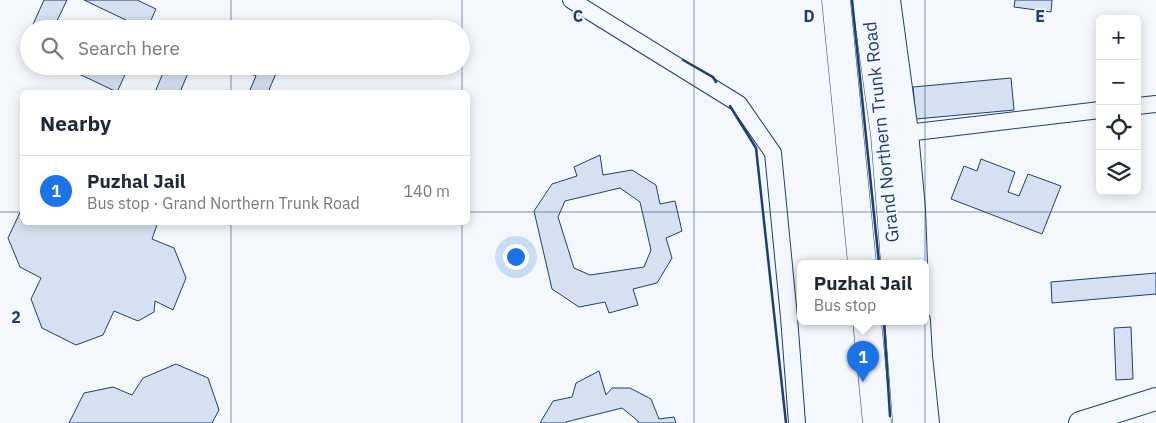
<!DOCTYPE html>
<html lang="en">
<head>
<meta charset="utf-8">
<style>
	body { margin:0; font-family:"IBM Plex Sans",sans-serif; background:#f2f2f3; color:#1f2937 }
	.controls { position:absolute; right:15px; top:15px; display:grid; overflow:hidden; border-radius:8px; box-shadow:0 2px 12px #0003 }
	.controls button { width:45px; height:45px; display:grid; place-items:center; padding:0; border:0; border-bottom:1px solid #e0e1e3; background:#fff; color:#1f2937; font:25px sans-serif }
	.you { position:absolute; left:515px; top:256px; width:18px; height:18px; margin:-12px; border:4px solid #fff; border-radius:50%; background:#1a73e8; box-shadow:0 0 0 8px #1a73e833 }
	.badge { display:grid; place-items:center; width:32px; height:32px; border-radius:50%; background:#1a73e8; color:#fff; font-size:16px; font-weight:700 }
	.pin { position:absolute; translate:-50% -41px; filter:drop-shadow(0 1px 2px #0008) }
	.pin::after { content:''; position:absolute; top:26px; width:18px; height:15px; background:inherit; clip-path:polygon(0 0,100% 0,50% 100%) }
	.popup { position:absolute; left:797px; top:260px; width:132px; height:65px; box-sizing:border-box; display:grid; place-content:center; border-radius:8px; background:#fff; filter:drop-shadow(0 1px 4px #0005); font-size:16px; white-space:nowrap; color:#747a83 }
	.popup b { font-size:19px; color:#1f2937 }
	.popup::after { content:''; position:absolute; left:50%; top:100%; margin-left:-10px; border:10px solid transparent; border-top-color:#fff }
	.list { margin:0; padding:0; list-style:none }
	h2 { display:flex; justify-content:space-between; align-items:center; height:65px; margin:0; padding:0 20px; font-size:21px }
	h2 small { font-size:16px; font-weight:400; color:#747a83 }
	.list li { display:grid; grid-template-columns:32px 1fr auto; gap:15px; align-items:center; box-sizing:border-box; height:70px; padding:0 20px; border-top:1px solid #e0e1e3 }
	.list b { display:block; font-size:19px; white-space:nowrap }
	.list p { margin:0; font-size:16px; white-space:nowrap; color:#747a83 }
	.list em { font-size:16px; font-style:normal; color:#747a83 }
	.icon { flex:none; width:28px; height:28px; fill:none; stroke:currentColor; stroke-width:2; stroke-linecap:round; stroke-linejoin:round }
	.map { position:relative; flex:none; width:1156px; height:423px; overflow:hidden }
	.search { position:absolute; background:#fff; box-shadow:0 2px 12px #0003; left:20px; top:20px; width:450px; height:55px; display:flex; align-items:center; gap:12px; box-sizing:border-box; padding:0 18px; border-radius:28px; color:#747a83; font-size:19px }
	.panel { position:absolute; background:#fff; box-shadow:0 2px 12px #0003; left:20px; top:90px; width:450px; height:135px; border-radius:8px }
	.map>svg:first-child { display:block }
	.building { fill:#d5e0f0; stroke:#1d3f73; fill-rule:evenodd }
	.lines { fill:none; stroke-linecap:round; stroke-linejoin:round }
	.street-casing { stroke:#1d3f73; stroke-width:18 }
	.secondary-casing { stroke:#1d3f73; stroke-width:24 }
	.highway-casing { stroke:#1d3f73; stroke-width:29 }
	.street { stroke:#f4f7fb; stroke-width:16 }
	.secondary { stroke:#f4f7fb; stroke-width:22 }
	.highway { stroke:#f4f7fb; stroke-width:28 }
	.wall { stroke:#1d3f73; stroke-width:2.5 }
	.grid { fill:none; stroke:#1d3f73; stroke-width:1; stroke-opacity:0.55 }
	.labels { text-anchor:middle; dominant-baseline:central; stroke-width:4; stroke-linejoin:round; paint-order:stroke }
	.street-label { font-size:18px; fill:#1d3f73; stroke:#f4f7fb }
	.grid-label { font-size:16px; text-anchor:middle; font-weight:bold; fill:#1d3f73; stroke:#f4f7fb; stroke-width:4; stroke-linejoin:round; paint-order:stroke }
</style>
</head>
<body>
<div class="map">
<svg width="1156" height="423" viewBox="0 0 1156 423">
	<rect width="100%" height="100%" fill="#f4f7fb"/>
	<path class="building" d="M44,0H67L53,29H31Z
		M84,0H137L156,9L147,29H126L130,22Z
		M1015,0H1052L1051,12L1014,7Z
		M29,33V51L22,48Z
		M62,66H129L117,92Z
		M166,66H191L180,92H155Z
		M232,66H270L278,69L268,92H249L256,76Z
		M1011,78L1014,110L916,119L913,87Z
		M600,155L603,175L632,170L656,185L660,204L675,201L682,231L666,238L672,258L657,283L633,289L638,305L609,313L605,302L579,307L552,289L534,211L552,184L577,176L574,167ZM620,188L640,202L651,250L644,267L590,275L574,268L558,217L565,201Z
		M981,159L1015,172L1008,192L1019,196L1028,174L1061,186L1042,234L951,199L964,166L977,171Z
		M22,208V222H158L152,239L174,248L186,278L173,310L155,301L154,312L138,321L114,311L103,335L76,345L42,328L31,299L41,278L20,267L8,238Z
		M1156,273V294L1052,303L1051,282Z
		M1131,327L1133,379L1116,380L1114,328Z
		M176,364L208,378L219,410L212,423H69L84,393L113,387L132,395L143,378Z
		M599,371L606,395L612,388H630L651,399L659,419L674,417L676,423H638V421L622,408L566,422V423H540L553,401L572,397L576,383Z"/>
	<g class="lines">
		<defs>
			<path id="street" d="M571,0L739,104L773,153L789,317L797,423
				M1137,106L1156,104
				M907,133L1100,110"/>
			<path id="secondary" d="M889,0L907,133L914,209L916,263
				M919,321L921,356L928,423
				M1080,423L1156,399"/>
			<path id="highway" d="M836,0L862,263
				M866,0L885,135L895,263
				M867,321L877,423
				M899,321L907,423"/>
		</defs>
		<use href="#street" class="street-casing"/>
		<use href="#secondary" class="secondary-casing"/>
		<use href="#highway" class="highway-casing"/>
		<use href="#street" class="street"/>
		<use href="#secondary" class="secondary"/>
		<use href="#highway" class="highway"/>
		<path class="wall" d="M852,0L879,263
			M683,60L713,77L716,82
			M730,106L756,148L786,423
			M884,321L890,416"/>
	</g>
	<path class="grid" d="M231,0V29M462,0V92M694,0V423M925,0V423M231,66V92M0,212H22M468,212H1156M231,222V423M462,222V423"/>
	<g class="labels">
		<g class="street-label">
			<text transform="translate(881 132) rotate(-96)">Grand Northern Trunk Road</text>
		</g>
	</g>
	<g class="grid-label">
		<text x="578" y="22">C</text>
		<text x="809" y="22">D</text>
		<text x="1040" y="22">E</text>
		<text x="16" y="323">2</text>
	</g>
</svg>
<div class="controls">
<button>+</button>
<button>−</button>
<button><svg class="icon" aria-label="locate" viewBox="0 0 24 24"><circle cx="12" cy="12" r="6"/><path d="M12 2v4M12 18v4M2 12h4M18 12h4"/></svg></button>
<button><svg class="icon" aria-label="layers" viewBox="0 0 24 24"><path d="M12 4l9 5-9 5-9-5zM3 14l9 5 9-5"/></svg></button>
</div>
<div class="you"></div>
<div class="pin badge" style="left:863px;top:382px">1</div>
<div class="popup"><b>Puzhal Jail</b>Bus stop</div>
<div class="search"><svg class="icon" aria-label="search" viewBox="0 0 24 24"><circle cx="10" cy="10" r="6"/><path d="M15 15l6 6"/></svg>Search here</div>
<section class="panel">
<h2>Nearby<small></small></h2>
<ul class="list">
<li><span class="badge">1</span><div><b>Puzhal Jail</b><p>Bus stop · Grand Northern Trunk Road</p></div><em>140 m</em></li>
</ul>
</section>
</div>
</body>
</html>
